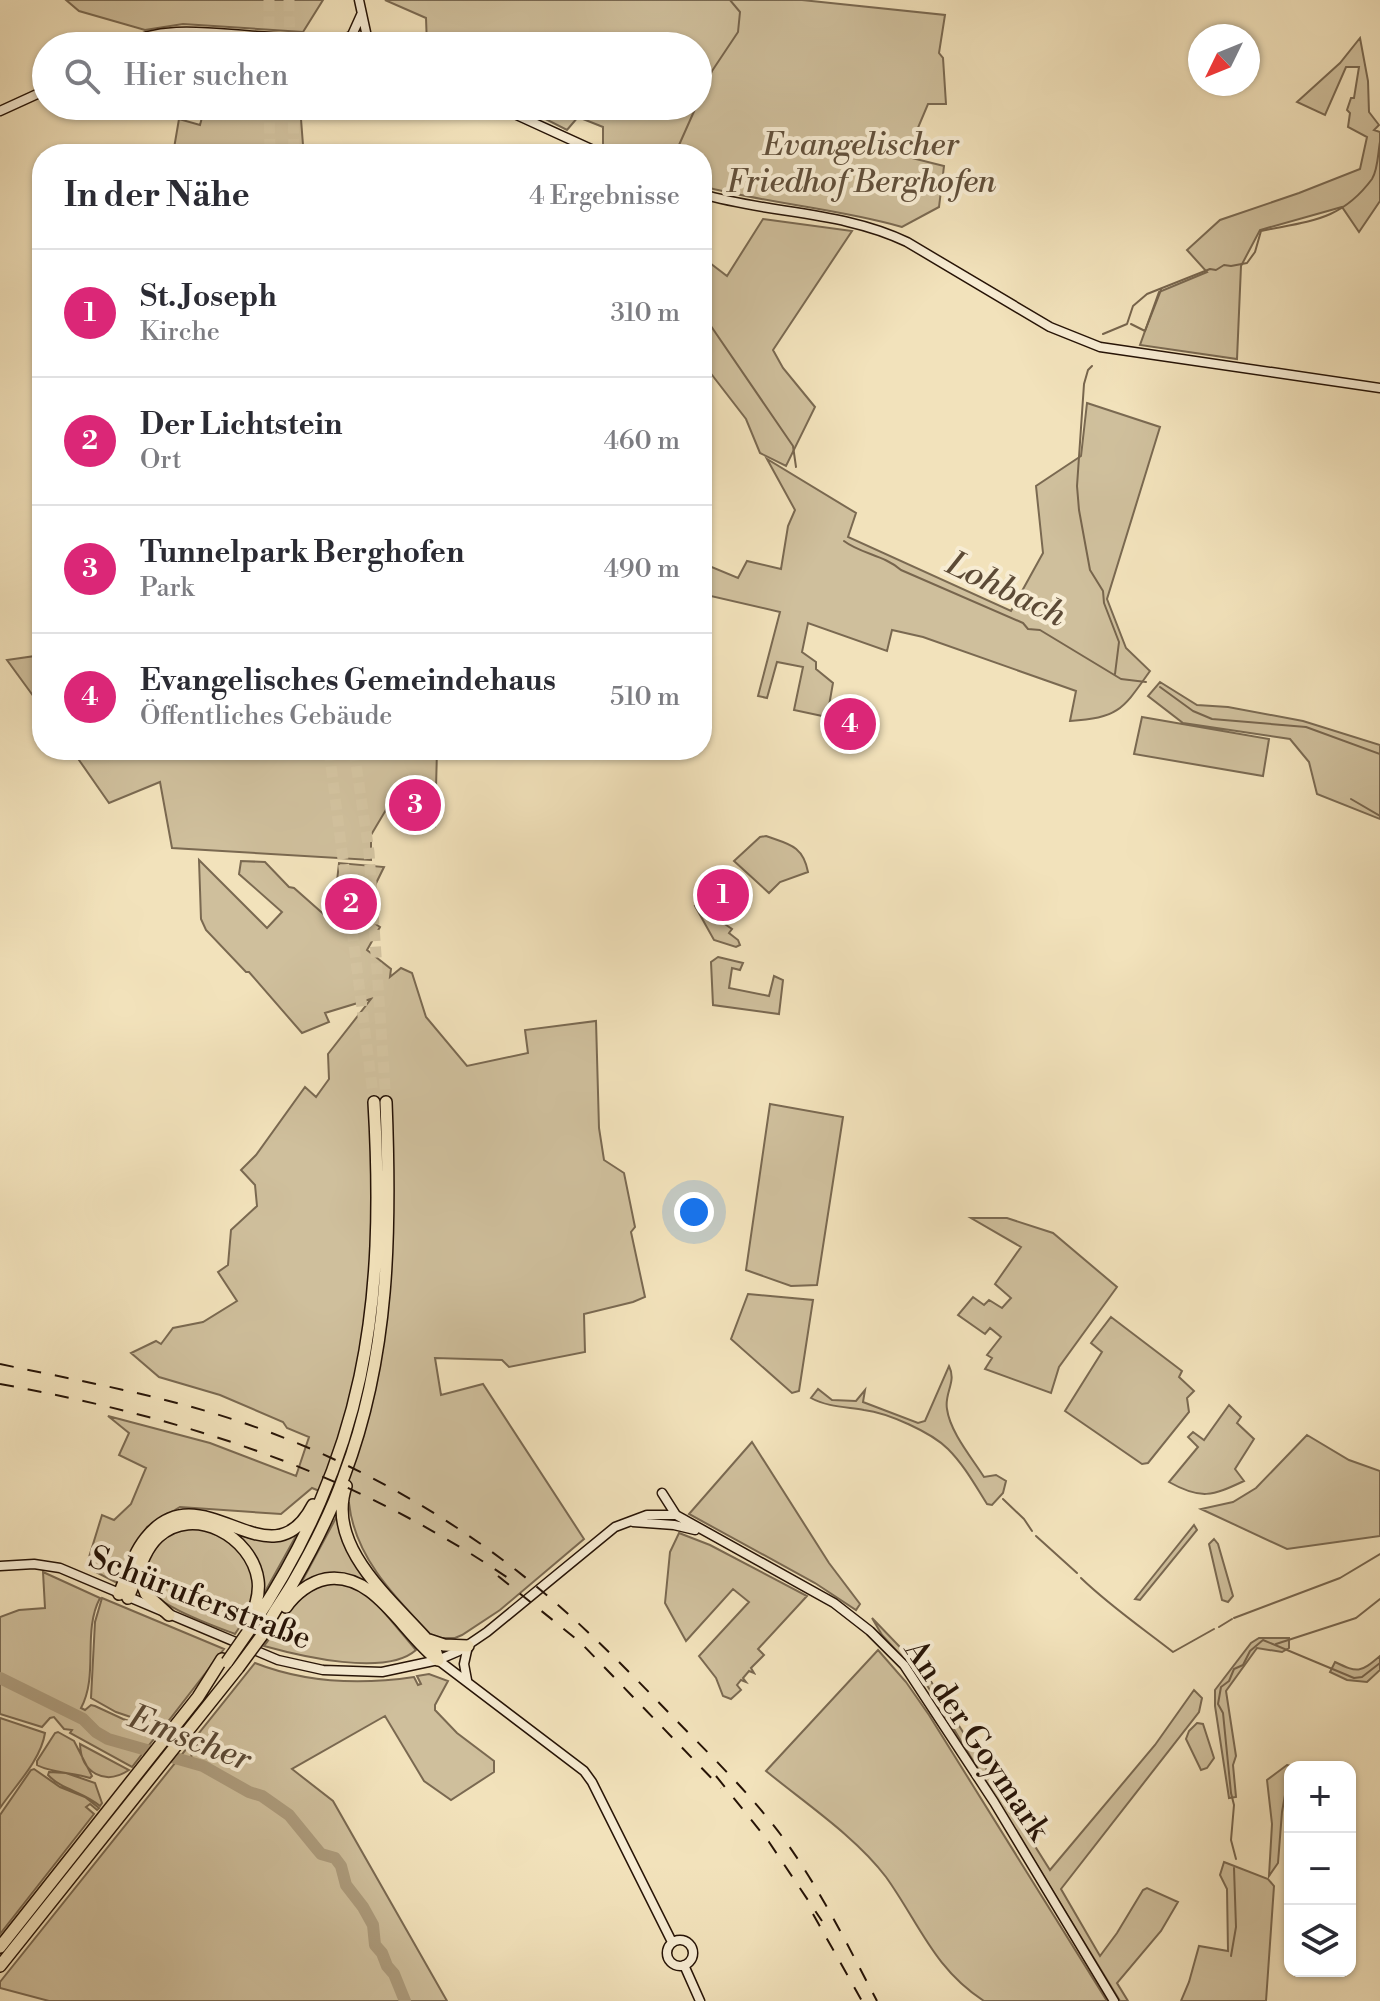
<!DOCTYPE html>
<html lang="de">
<head>
<meta charset="utf-8">
<style>
	body { margin:0; font-family:"Libre Bodoni",serif; background:#f2f2f3; color:#2b2b33 }
	.controls { position:absolute; right:24px; bottom:24px; display:grid; overflow:hidden; border-radius:16px; box-shadow:0 2px 6px #0004 }
	.controls button { width:72px; height:72px; display:grid; place-items:center; padding:0; border:0; border-bottom:2px solid #e1e1e2; background:#fff; color:#2b2b33; font:40px sans-serif }
	.compass { position:absolute; left:1188px; top:24px; width:72px; height:72px; border-radius:50%; background:#fff; box-shadow:0 2px 6px #0004; rotate:227deg }
	.you { position:absolute; left:694px; top:1212px; width:28px; height:28px; margin:-20px; border:6px solid #fff; border-radius:50%; background:#1a73e8; box-shadow:0 0 0 12px #1a73e833 }
	.badge { display:grid; place-items:center; width:52px; height:52px; border-radius:50%; background:#db2777; color:#fff; font-size:26px; font-weight:700 }
	.pin { position:absolute; translate:-50% -50%; border:4px solid #fff; box-shadow:0 2px 8px #0006 }
	.list { margin:0; padding:0; list-style:none }
	h2 { display:flex; justify-content:space-between; align-items:center; height:104px; margin:0; padding:0 32px; font-size:34px }
	h2 small { font-size:26px; font-weight:400; color:#7c7c81 }
	.list li { display:grid; grid-template-columns:52px 1fr auto; gap:24px; align-items:center; box-sizing:border-box; height:128px; padding:0 32px; border-top:2px solid #e1e1e2 }
	.list b { display:block; font-size:30px; white-space:nowrap }
	.list p { margin:0; font-size:26px; white-space:nowrap; color:#7c7c81 }
	.list em { font-size:26px; font-style:normal; color:#7c7c81 }
	.icon { flex:none; width:44px; height:44px; fill:none; stroke:currentColor; stroke-width:2; stroke-linecap:round; stroke-linejoin:round }
	.map { position:relative; flex:none; width:1380px; height:2001px; overflow:hidden }
	.search { position:absolute; background:#fff; box-shadow:0 2px 6px #0004; left:32px; top:32px; width:680px; height:88px; display:flex; align-items:center; gap:20px; box-sizing:border-box; padding:0 28px; border-radius:44px; color:#7c7c81; font-size:30px }
	.panel { position:absolute; background:#fff; box-shadow:0 2px 6px #0004; left:32px; top:144px; width:680px; height:616px; border-radius:32px }
	.map>svg:first-child { display:block }
	.green { fill:#cfbf9c; stroke:#7a6951; stroke-width:2 }
	.lines { fill:none; stroke-linecap:round; stroke-linejoin:round }
	.stream { stroke:#77654d; stroke-width:2 }
	.river { stroke:#ad9c7d; stroke-width:12 }
	.highway-tunnel { stroke:#d3c3a0; stroke-width:11; stroke-dasharray:11 5.5; stroke-linecap:butt }
	.secondary-casing { stroke:#261306; stroke-width:11 }
	.highway-casing { stroke:#261306; stroke-width:14 }
	.secondary { stroke:#f7ecd3; stroke-width:8 }
	.highway { stroke:#f2e2bb; stroke-width:11 }
	.rail { stroke:#261306; stroke-width:2; stroke-dasharray:14 14; stroke-linecap:butt }
	.highway-bridge-casing { stroke:#261306; stroke-width:14; stroke-linecap:butt }
	.highway-bridge { stroke:#f2e2bb; stroke-width:11 }
	.labels { text-anchor:middle; dominant-baseline:central; stroke-width:8; stroke-linejoin:round; paint-order:stroke }
	.park-label { font-size:32px; font-style:italic; fill:#614f3a; stroke:#f7ecd3 }
	.street-label { font-size:32px; fill:#261306; stroke:#f7ecd3 }
	.water-label { font-size:34px; font-style:italic; fill:#5c4a36; stroke:#f7ecd3 }
</style>
</head>
<body>
<div class="map">
<svg width="1380" height="2001" viewBox="0 0 1380 2001">
	<rect width="100%" height="100%" fill="#f2e2bb"/>
	<filter id="stains"><feTurbulence type="fractalNoise" baseFrequency=".0025" numOctaves="4"/><feColorMatrix values="0 0 0 0 .2 0 0 0 0 .09 0 0 0 0 .02 0 0 0 .5 -.17"/></filter>
	<radialGradient id="worn" r=".72"><stop offset=".6" stop-color="#630" stop-opacity="0"/><stop offset="1" stop-color="#630" stop-opacity=".3"/></radialGradient>
	<path class="green" d="M66,0H323L303,32L183,24L145,30L79,11Z
		M385,0H802L945,15L939,53L943,58L946,104H928L917,130L912,158L944,166L939,207L902,227C836,208 768,204 702,186V154H603V127L578,117L567,130L520,106H698V46H427L426,18Z
		M1360,38L1368,81L1369,112L1379,125L1374,130L1380,132V201L1359,232L1342,207L1260,230L1241,266L1237,359L1140,345L1159,292L1207,272L1187,250L1220,220L1299,193L1360,169L1367,137L1348,127L1350,113L1347,110L1351,98H1354L1359,67H1346L1325,115L1297,102L1340,63Z
		M205,106H300L303,145L333,154H173L179,119L200,125Z
		M763,219L852,231L773,350L783,368L815,407L786,466L760,453L746,419L702,362V257L727,276Z
		M1087,403L1160,427L1107,599L1126,648L1150,671C1123,709 1119,718 1070,721L1076,691L923,637L892,630L887,651L808,623L802,652L816,662V669L833,683L827,717L794,710L803,667L777,662L767,698L758,696L780,612L702,594V563L738,578L747,561L781,569L788,526L795,510L767,459L856,513L848,537L1011,611L1043,553L1036,486L1081,456Z
		M42,655V708L7,660Z
		M1160,682L1197,705L1228,707L1303,721L1380,745V819L1317,794L1309,762L1290,739L1183,723L1148,696Z
		M1142,717L1269,739L1263,776L1134,754Z
		M72,750H437L435,826L390,803L371,835V860L172,848L160,782L109,803Z
		M766,836C788,844 803,845 808,872L780,882L769,893L734,861L760,837Z
		M199,860L267,928L282,912L239,874L241,861L265,862L289,887L294,888L328,918L335,899L339,863L384,867L361,914L380,927L367,950L391,969L390,977L401,968L412,973L426,1017L467,1066L528,1053L525,1030L596,1021L599,1128L604,1160L624,1173L635,1227L631,1232L645,1297L633,1302L584,1314L585,1352L509,1367L502,1360L435,1358L441,1395L483,1384L584,1539L500,1610L462,1635L455,1638H434C397,1599 355,1559 349,1503L312,1488L281,1514L180,1507L147,1527L117,1583L86,1567L102,1515L114,1520L131,1504L146,1468L119,1455L129,1433L108,1416L210,1443L296,1476L309,1437L287,1428L283,1422L220,1395L159,1377L131,1353L156,1341L161,1344L173,1328L203,1322L237,1301L218,1272L228,1265L231,1230L257,1206L255,1185L241,1170L256,1155L305,1087L316,1097L329,1079L328,1054L371,999L325,1013L329,1022L302,1033L249,972H246L206,930L201,919Z
		M697,905L732,929L729,933L738,940L740,945L736,947L714,940L695,906Z
		M718,957L743,963L740,970L732,968L729,988L769,996L774,976L783,980L779,1014L713,1005L711,962Z
		M770,1104L843,1117L817,1285L791,1286L746,1270Z
		M971,1218H1007L1053,1233L1117,1287L1059,1367L1051,1393L985,1369L992,1358L987,1355L1001,1337L990,1328L985,1334L958,1315L973,1297L984,1305L989,1300L1002,1308L1011,1298L995,1284L1021,1247Z
		M748,1294L813,1300L799,1391L792,1393L731,1339Z
		M1111,1317L1182,1371L1179,1377L1194,1391L1187,1398L1189,1412L1148,1463L1142,1464L1065,1411L1102,1352L1091,1343Z
		M949,1366C957,1382 944,1393 947,1409C950,1432 972,1458 984,1477L996,1475L1006,1481L1003,1493L992,1505L987,1504C975,1485 964,1465 948,1449C931,1432 888,1413 864,1410C847,1407 827,1407 811,1398L818,1389L832,1400L856,1401L865,1390L863,1402L918,1423L925,1421Z
		M1229,1405L1241,1417L1237,1423L1254,1439L1235,1469L1244,1481C1212,1496 1201,1500 1169,1482L1198,1447L1188,1437L1193,1432L1204,1440Z
		M1307,1435L1349,1460L1380,1471V1536L1287,1549L1201,1509L1233,1502L1256,1488Z
		M752,1442L829,1563L860,1604L856,1610L815,1583L689,1514Z
		M337,1516L345,1546L375,1589C347,1568 330,1572 300,1585Z
		M1194,1525L1197,1530L1140,1600L1135,1599Z
		M301,1527L261,1599L263,1590L228,1530C260,1545 270,1541 301,1527Z
		M181,1528L212,1530L240,1550L255,1578L250,1611L235,1634C214,1626 149,1603 143,1581C141,1572 145,1565 150,1557C158,1542 166,1537 181,1528Z
		M679,1533L710,1545L807,1596L758,1649L764,1655L751,1668L754,1673L749,1671L743,1678L746,1682L741,1680L737,1685L741,1690L731,1699L723,1696L716,1678L699,1656L749,1602L733,1589L686,1641L665,1603L670,1552Z
		M1214,1539L1218,1544L1233,1596L1228,1602L1222,1600L1209,1544Z
		M43,1572L100,1598C82,1632 99,1675 81,1708L85,1710L91,1705L95,1706L123,1719L160,1731L132,1767L70,1733L72,1730L64,1729L54,1717L50,1718L42,1727L0,1714V1617L19,1610L45,1608Z
		M326,1583H347L373,1599L416,1650C386,1677 300,1656 264,1646C287,1616 289,1600 326,1583Z
		M102,1598L224,1649L163,1728L116,1712L91,1698L95,1622Z
		M872,1618L927,1675L1050,1870L1155,1745L1194,1690L1202,1698L1199,1712L1061,1889L1100,1956L1117,1933L1143,1890L1147,1888L1178,1902L1161,1931L1117,1983L1128,2001H1120L925,1682L882,1635Z
		M1259,1638H1289V1648L1282,1652L1257,1648L1226,1691L1236,1756L1233,1765L1236,1797L1229,1798L1215,1706V1690L1251,1643Z
		M878,1650L906,1682L929,1715L1107,2001H984C934,1969 919,1923 886,1877C856,1837 805,1803 766,1771Z
		M1380,1656V1670L1367,1682L1347,1680L1330,1672L1335,1662C1358,1673 1360,1673 1380,1656Z
		M255,1663C306,1683 360,1685 414,1677L418,1685L421,1684L417,1676L429,1674L448,1681L435,1705V1710L457,1733L494,1761V1772L451,1800L424,1781L385,1716L292,1769L333,1801L447,2001H49L0,1988V1982Z
		M0,1718L45,1733C41,1760 15,1786 0,1808Z
		M1197,1723L1203,1724L1214,1758L1207,1768L1201,1770L1186,1739L1189,1731Z
		M58,1732L74,1741L92,1776L90,1778C75,1773 48,1772 37,1765V1761L55,1733Z
		M80,1744L129,1770C105,1786 81,1773 80,1744Z
		M1287,1765L1294,1767H1290L1282,1812L1278,1863L1269,1876L1272,1824L1267,1780Z
		M34,1769L60,1787L85,1797L99,1808L97,1810L90,1804L86,1807L94,1814L0,1934V1815L31,1770Z
		M49,1772L66,1773L95,1783L102,1803L100,1806C84,1792 62,1790 48,1775Z
		M1224,1862L1268,1879L1274,1886L1266,2001H1181L1189,1982L1199,1946L1228,1951L1227,1889L1220,1875Z"/>
	<g class="lines">
		<path class="stream" d="M675,154L712,71L738,32L740,12L730,0
			M702,313L793,446L796,467
			M1131,324L1145,331L1161,290
			M1103,334L1127,324L1133,306L1147,294L1210,269L1216,270L1224,265L1231,266L1247,263L1255,252L1261,231C1309,221 1341,221 1372,179C1378,170 1378,152 1380,142
			M1092,366L1088,370L1084,384L1077,486L1079,510L1090,570L1103,591L1104,603L1119,642L1115,674
			M844,541C861,554 884,555 901,570L1023,623L1028,629L1040,630L1121,679L1146,682
			M1160,687L1193,711L1212,719L1306,727L1380,754
			M1351,799L1380,816
			M1003,1499L1024,1519L1032,1531
			M1036,1536L1077,1573
			M1081,1578C1110,1606 1141,1627 1173,1652L1214,1629
			M1234,1618L1340,1578L1380,1554
			M1219,1627L1232,1619
			M1276,1644L1356,1618L1380,1599
			M192,1762L191,1752L197,1745L217,1742
			M1236,1859L1231,1840L1234,1805L1231,1793L1223,1713L1218,1704L1221,1687L1229,1681L1234,1669L1243,1665L1250,1651L1263,1640L1354,1678L1362,1677L1380,1663
			M1231,1956L1236,1927L1234,1868"/>
		<path class="river" d="M0,1678L83,1719L96,1732L108,1739L203,1766L249,1792L262,1796L289,1815L316,1848L321,1854L335,1858L341,1866L346,1885L363,1907L373,1925L375,1945L382,1953L387,1966L394,1974L405,2001"/>
		<path class="highway-tunnel" d="M269,0V46
			M289,0L290,46
			M269,106L270,154
			M293,106L294,154
			M329,750L374,1102
			M354,750L369,852L386,1102"/>
		<defs>
			<path id="secondary" d="M359,0L369,46
				M339,43L352,35L361,15
				M121,46C163,24 211,33 256,36C290,38 323,40 356,46
				M497,106L602,154
				M0,111L46,90
				M702,194C770,214 843,211 907,242L1050,327L1100,347L1380,388
				M662,1493L676,1515
				M633,1522L674,1525L695,1530
				M0,1566L34,1564L60,1568L278,1660L323,1670L382,1672L438,1660L459,1651L487,1632L615,1527L647,1515H676L834,1603L870,1631L904,1665L994,1802L1114,2001
				M438,1660L584,1771L592,1782L672,1942
				M467,1680L464,1664L468,1646
				M667 1953a13 13 0 1 1 26 0a13 13 0 1 1-26 0Z
				M684,1965L700,2001"/>
			<path id="highway" d="M346,1486C324,1550 399,1605 435,1649L438,1660
				M138,1574L146,1594L169,1615
				M119,1594C127,1576 133,1554 146,1538C202,1468 270,1589 313,1505
				M128,1598C137,1578 142,1552 158,1537C194,1504 252,1537 258,1580C260,1594 255,1609 249,1622
				M286,1607C295,1594 310,1582 326,1579C375,1571 403,1634 438,1660
				M250,1629C366,1455 386,1306 374,1102
				M263,1634C270,1615 284,1599 294,1581C313,1548 331,1513 344,1476C390,1355 391,1230 386,1102
				M429,1640L444,1645L468,1646
				M0,1947L198,1697L222,1659
				M0,1966L238,1668"/>
		</defs>
		<use href="#secondary" class="secondary-casing"/>
		<use href="#highway" class="highway-casing"/>
		<use href="#secondary" class="secondary"/>
		<use href="#highway" class="highway"/>
		<path class="rail" d="M0,1364C90,1383 182,1399 269,1432C357,1465 441,1512 516,1570C571,1613 621,1663 670,1714C709,1754 750,1793 784,1839C820,1889 848,1946 877,2001
			M0,1384C186,1418 353,1472 511,1580
			M498,1576L580,1642L721,1788
			M716,1776L769,1842L822,1921
			M813,1914L862,2001"/>
		<defs>
			<path id="highway-bridge" d="M227,1662L250,1629
				M238,1668L263,1634"/>
		</defs>
		<use href="#highway-bridge" class="highway-bridge-casing"/>
		<use href="#highway-bridge" class="highway-bridge"/>
	</g>
	<g class="labels">
		<g class="park-label">
			<text x="861" y="145">Evangelischer<tspan x="861" dy="37">Friedhof Berghofen</tspan></text>
		</g>
		<g class="street-label">
			<text transform="translate(200 1598) rotate(21)">Schüruferstraße</text>
			<text transform="translate(977 1740) rotate(56)">An der Goymark</text>
		</g>
		<g class="water-label">
			<text transform="translate(1006 590) rotate(26)">Lohbach</text>
			<text transform="translate(190 1739) rotate(21)">Emscher</text>
		</g>
	</g>
	<rect width="100%" height="100%" filter="url(#stains)"/>
	<rect width="100%" height="100%" fill="url(#worn)"/>
</svg>
<div class="controls">
<button>+</button>
<button>−</button>
<button><svg class="icon" aria-label="layers" viewBox="0 0 24 24"><path d="M12 4l9 5-9 5-9-5zM3 14l9 5 9-5"/></svg></button>
</div>
<svg class="compass" viewBox="-18 -18 36 36"><path d="M0-13l5 13h-10z" fill="#e53935"/><path d="M0 13l5-13h-10z" fill="#7c7c81"/></svg>
<div class="you"></div>
<div class="pin badge" style="left:723px;top:895px">1</div>
<div class="pin badge" style="left:351px;top:904px">2</div>
<div class="pin badge" style="left:415px;top:805px">3</div>
<div class="pin badge" style="left:850px;top:724px">4</div>
<div class="search"><svg class="icon" aria-label="search" viewBox="0 0 24 24"><circle cx="10" cy="10" r="6"/><path d="M15 15l6 6"/></svg>Hier suchen</div>
<section class="panel">
<h2>In der Nähe<small>4 Ergebnisse</small></h2>
<ul class="list">
<li><span class="badge">1</span><div><b>St. Joseph</b><p>Kirche</p></div><em>310 m</em></li>
<li><span class="badge">2</span><div><b>Der Lichtstein</b><p>Ort</p></div><em>460 m</em></li>
<li><span class="badge">3</span><div><b>Tunnelpark Berghofen</b><p>Park</p></div><em>490 m</em></li>
<li><span class="badge">4</span><div><b>Evangelisches Gemeindehaus</b><p>Öffentliches Gebäude</p></div><em>510 m</em></li>
</ul>
</section>
</div>
</body>
</html>
